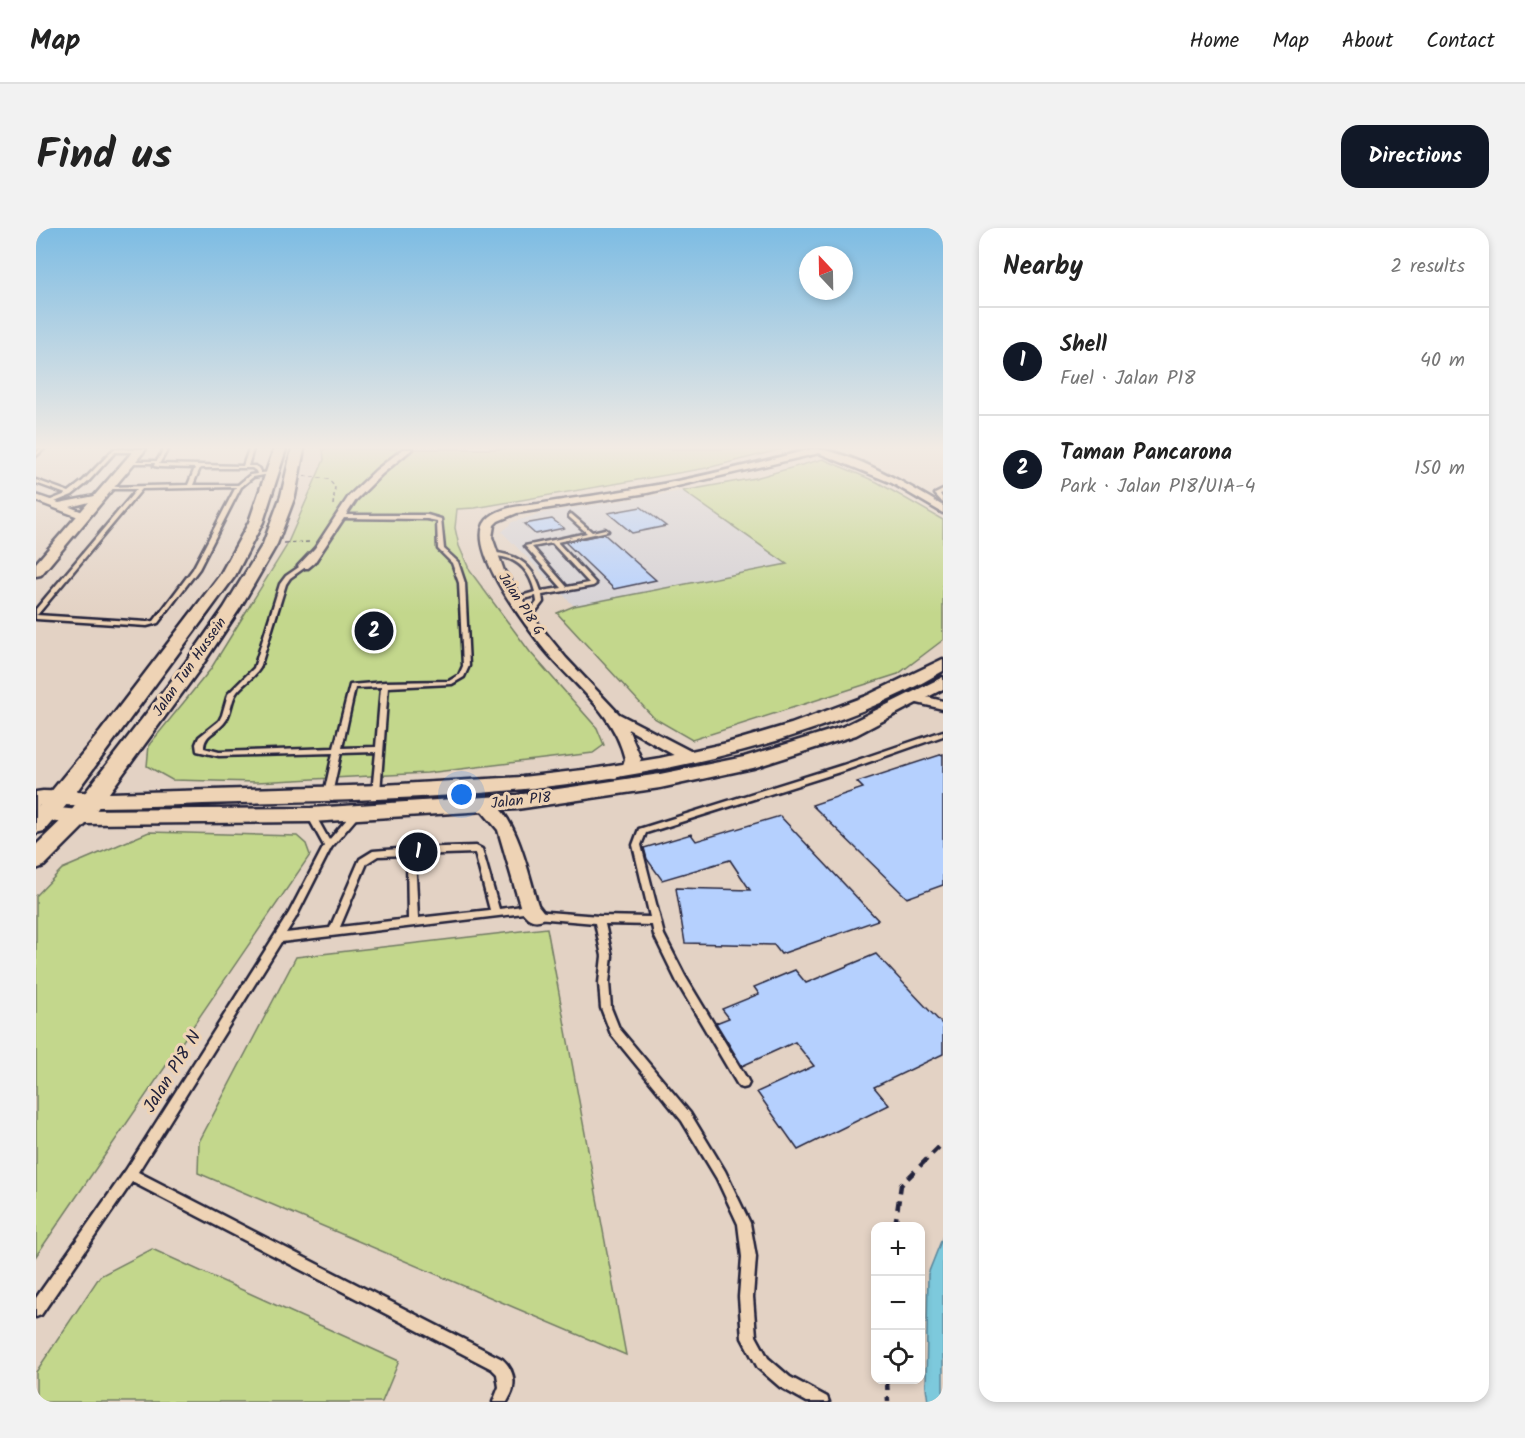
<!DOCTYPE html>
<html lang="en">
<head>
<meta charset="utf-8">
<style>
	body { margin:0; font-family:Kalam,sans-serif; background:#f2f2f2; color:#222 }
	.controls { position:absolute; right:18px; bottom:18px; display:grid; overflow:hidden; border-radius:12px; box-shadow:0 3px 9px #0003 }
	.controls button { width:54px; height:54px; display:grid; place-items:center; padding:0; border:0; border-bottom:2px solid #e0e0e0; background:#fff; color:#222; font:30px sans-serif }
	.compass { position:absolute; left:763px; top:18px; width:54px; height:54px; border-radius:50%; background:#fff; box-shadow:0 3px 9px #0003; rotate:338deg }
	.you { position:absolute; left:426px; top:567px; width:21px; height:21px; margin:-15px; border:4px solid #fff; border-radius:50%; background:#1a73e8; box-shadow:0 0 0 9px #1a73e833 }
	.badge { display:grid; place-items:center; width:39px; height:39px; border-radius:50%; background:#111827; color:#fff; font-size:20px; font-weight:700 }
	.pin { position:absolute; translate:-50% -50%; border:3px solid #fff; box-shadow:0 2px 6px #0006 }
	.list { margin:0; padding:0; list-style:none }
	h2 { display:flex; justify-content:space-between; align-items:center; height:78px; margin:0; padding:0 24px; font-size:26px }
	h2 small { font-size:20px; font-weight:400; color:#767676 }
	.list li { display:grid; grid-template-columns:39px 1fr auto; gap:18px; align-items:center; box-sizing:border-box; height:108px; padding:0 24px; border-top:2px solid #e0e0e0 }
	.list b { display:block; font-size:22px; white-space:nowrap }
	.list p { margin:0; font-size:20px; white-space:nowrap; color:#767676 }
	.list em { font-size:20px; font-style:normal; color:#767676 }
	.icon { flex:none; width:33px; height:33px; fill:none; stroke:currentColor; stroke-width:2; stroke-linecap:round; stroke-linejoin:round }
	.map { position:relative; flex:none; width:907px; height:1174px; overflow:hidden; border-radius:18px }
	header { display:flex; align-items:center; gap:36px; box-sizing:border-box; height:84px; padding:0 30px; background:#fff; border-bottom:2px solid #e0e0e0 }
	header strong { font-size:28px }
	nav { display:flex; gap:33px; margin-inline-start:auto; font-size:21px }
	.intro { display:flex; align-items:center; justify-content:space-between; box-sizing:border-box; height:144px; padding:0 36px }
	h1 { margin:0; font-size:42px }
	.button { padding:15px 27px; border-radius:18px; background:#111827; color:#fff; font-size:21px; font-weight:700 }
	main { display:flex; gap:36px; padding:0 36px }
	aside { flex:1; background:#fff; border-radius:18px; box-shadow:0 3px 9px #0003 }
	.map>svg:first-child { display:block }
	.built { fill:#d5d1d5 }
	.green { fill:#c3d78c; stroke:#727c64; stroke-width:1.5 }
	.water { fill:#7dc9dc; stroke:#59869c; stroke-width:1.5 }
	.building { fill:#b5d0fe; stroke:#22223b; stroke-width:1.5 }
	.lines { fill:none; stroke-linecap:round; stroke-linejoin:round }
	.service-casing { stroke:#22223b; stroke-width:5 }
	.minor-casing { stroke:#22223b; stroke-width:5 }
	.tertiary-casing { stroke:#22223b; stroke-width:5 }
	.secondary-casing { stroke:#22223b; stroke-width:5 }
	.path-far1 { stroke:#22223b; stroke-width:1.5; stroke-dasharray:4 3; stroke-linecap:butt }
	.path { stroke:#22223b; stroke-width:4.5; stroke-dasharray:10 7; stroke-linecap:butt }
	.service { fill:#eed3b5; fill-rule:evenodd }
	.minor { fill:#eed3b5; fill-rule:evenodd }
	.tertiary { fill:#eed3b5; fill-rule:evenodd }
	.secondary { fill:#eed3b5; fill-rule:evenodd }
	.labels { text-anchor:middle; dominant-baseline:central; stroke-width:6; stroke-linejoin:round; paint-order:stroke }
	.far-street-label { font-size:14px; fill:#22223b; stroke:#eed3b5 }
	.street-label { font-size:15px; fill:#22223b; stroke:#eed3b5 }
	.near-street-label { font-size:18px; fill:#22223b; stroke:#eed3b5 }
</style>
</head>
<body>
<header>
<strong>Map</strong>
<nav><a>Home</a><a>Map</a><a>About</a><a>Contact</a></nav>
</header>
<div class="intro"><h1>Find us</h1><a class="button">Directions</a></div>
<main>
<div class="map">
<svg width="907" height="1174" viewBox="0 0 907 1174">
	<rect width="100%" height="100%" fill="#e3d2c4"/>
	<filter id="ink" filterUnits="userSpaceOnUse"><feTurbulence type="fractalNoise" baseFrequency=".0167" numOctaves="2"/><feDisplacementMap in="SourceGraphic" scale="12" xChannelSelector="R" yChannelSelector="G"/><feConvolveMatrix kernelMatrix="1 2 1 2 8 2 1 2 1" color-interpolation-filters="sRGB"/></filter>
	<g filter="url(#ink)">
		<path class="built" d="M647,263L752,336L538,378L466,304L476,294L511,284Z"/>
		<path class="green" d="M287,221H747L671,240L439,280L421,281L419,300L423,318L434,343L494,424L561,500L568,517L557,525L391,545L221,554L136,552L111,538L113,517L174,442L250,319L288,232Z
			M787,231L841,254L907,292V412L862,446L656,512L618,490L521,385L538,378L751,336L647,263L719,250Z
			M113,604L261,608L270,616L274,627L0,1028V668L26,641Z
			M511,700L590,1127L162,945L163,914L260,729Z
			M116,1021L363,1133L346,1174H0V1144L64,1048Z"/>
		<path class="water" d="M907,1008V1174H892L890,1159L892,1046Z"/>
		<path class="building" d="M605,279L630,298L596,305L572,285Z
			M516,291L528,300L499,306L488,296Z
			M568,306L620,352L578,361L529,314Z
			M907,526V657L871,670L776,577L827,560L821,554Z
			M744,588L842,692L745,726L738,717L649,715L640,660L714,662L694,632L626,652L611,631L608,620L655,606L660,613Z
			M840,726L907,797V826L838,859L853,877L762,922L721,864L778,838L759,814L706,838L680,795L693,790L686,781L723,766L718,759L759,742L770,755Z"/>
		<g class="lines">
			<defs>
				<path id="service" d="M4,221H8L0,228V225Z
					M78,221L104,222L106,223L104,224H79L51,255L36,267L14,276H10V274L30,266L0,255V252L33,264L47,253Z
					M128,221H132L123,236L207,238L213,221H217L212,238H219L224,241L225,245L237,244L239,245L217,249L205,259L163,341L122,395L111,398L0,391V387L111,394L118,393L157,341L200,259L106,261L2,386L0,387V381L101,261H71V259L152,257L159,240L124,239L118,238L119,235H95L93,234L95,233H121ZM164,240H216L220,243L221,246L214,247L202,257H157Z
					M907,262V265L904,266L907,271V275L899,266Z
					M535,286L556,304L569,301L572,303L521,314L560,356L557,358L506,367L507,374L494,391H490L489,390L501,374L500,368L478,373L475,371L499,364C495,347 486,333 467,329C462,328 457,328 452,326C458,324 464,325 471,327C490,332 499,345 505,363L526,360L489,318L551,305L533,289V287ZM516,315L553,355L531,359L496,319Z
					M303,287H391L405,291L408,321L422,334L429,355L433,438L428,449L416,456L352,459L344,565L340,568L336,565L340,524L305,525L296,566L292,569L288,566L297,525L183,528L161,523L160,516L163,509L183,493L186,487L192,466L218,440L244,356L250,348L266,337L271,338L254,350L250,356L224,440C218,450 208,455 201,464C194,473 196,486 188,495C181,504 168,506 168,520L183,524L298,520L314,457L349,454L413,453L423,447L427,438L423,355L416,335L402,321L401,293L391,291L301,290L300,289ZM345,459L340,519L306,520L319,460Z
					M907,503V508L813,541L610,605L605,617L628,707L649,748L711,851L713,855L711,859L707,860L703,859L641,754L618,707L616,697L569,696L576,728L573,755L575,780L583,800L654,885L689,943L714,995L720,1029L717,1069L720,1108L732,1130L754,1149L791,1169L793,1174H771L744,1159L722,1140L706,1110L703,1069L706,1029L702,996L681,951L646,893L575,806L565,780L563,755L566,728L559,695L500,690L497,689L495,686L496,684L245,714L102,944L466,1131C474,1138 479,1148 477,1159C477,1164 473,1170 471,1174H457L463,1159L461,1146L456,1141L96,954L5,1087L0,1089V1070L90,942L253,685L288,618L271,587L272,585H278L293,612L317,584H323L324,586L295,620L259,691L250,705L294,700L323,633L324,631L337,623L375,620L440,618L446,621L463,681L494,677L497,678L499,681L498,683L563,688L614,689L597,617L603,601L807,537ZM439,625L454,682L382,690L379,627ZM371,627L372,691L304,699L331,635L342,628Z"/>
				<path id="minor" d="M367,221H376L346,246L320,272L278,335L272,340H264L262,338L279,320L313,268L340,242Z
					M777,221C811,221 876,259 907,278V285L856,255L783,225L611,265L481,285L462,293L458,297L456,309L468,343L503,397L530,430L583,486L660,526L663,530L655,535L650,534L592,501L605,531L598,544L579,550L573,549L571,545L573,541L587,537L589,531C577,481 534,455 504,416C487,393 434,325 448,296C457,279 485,278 502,276C537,270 573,266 609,259C665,250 721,234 777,221Z
					M0,267L23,275L64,267L69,270L34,279L52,286V290L48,291L0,273Z
					M878,466L907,473V481L873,473L871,470Z
					M449,571C480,580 493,649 502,677L509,686L507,691C496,695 490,690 485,681L462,602L441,577L443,573Z"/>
				<path id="tertiary" d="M99,221H110L5,347L0,348V335Z
					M907,431V443C855,474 798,495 740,513C565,566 383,571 202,575C155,576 109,579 62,579C42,579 22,574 2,578L43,582L275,580L481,567L624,546L708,529L806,499L907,449V461L820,507L717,540L624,560L481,581L275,594L43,596L0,592V564L7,563L74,565L347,557L486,549L556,541L624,530L691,515L755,496L830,468Z"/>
				<path id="secondary" d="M238,221H250L227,294L199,348L32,575L8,603L0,605V582L64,504L184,347L213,294Z
					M256,221H268L259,268L241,316L204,380L163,442L51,595L8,638L0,641V617L35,583L150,434L188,380L227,316L245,268Z"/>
			</defs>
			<use href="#service" class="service-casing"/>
			<use href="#minor" class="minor-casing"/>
			<use href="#tertiary" class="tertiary-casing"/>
			<use href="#secondary" class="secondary-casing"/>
			<path class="path-far1" d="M268,248L292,251L299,259L297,277
				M248,315L275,314"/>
			<path class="path" d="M859,998L865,957L907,915
				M851,1152L852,1174"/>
			<use href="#service" class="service"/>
			<use href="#minor" class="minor"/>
			<use href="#tertiary" class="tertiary"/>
			<use href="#secondary" class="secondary"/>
		</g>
	</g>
	<linearGradient id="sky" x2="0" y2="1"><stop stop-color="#7dbce3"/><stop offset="0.57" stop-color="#f2ebe4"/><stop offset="1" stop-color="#f2ebe4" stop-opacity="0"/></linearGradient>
	<rect width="907" height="385" fill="url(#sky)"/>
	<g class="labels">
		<g class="far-street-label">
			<text transform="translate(485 376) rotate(57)">Jalan P18 G</text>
		</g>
		<g class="street-label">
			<text transform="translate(154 439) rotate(-55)">Jalan Tun Hussein</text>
			<text transform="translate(485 573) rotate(-6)">Jalan P18</text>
		</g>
		<g class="near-street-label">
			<text transform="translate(137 844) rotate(-58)">Jalan P18 N</text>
		</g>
	</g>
</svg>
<div class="controls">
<button>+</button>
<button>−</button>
<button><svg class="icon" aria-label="locate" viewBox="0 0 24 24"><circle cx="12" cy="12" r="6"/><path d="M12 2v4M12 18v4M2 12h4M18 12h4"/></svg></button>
</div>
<svg class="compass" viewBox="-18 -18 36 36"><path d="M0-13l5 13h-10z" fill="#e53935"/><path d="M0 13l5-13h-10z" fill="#767676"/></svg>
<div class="you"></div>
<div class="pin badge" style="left:382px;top:624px">1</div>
<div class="pin badge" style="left:338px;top:403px">2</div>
</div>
<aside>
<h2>Nearby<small>2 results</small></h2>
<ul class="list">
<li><span class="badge">1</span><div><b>Shell</b><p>Fuel · Jalan P18</p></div><em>40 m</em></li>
<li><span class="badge">2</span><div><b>Taman Pancarona</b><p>Park · Jalan P18/UIA-4</p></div><em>150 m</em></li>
</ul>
</aside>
</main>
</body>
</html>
